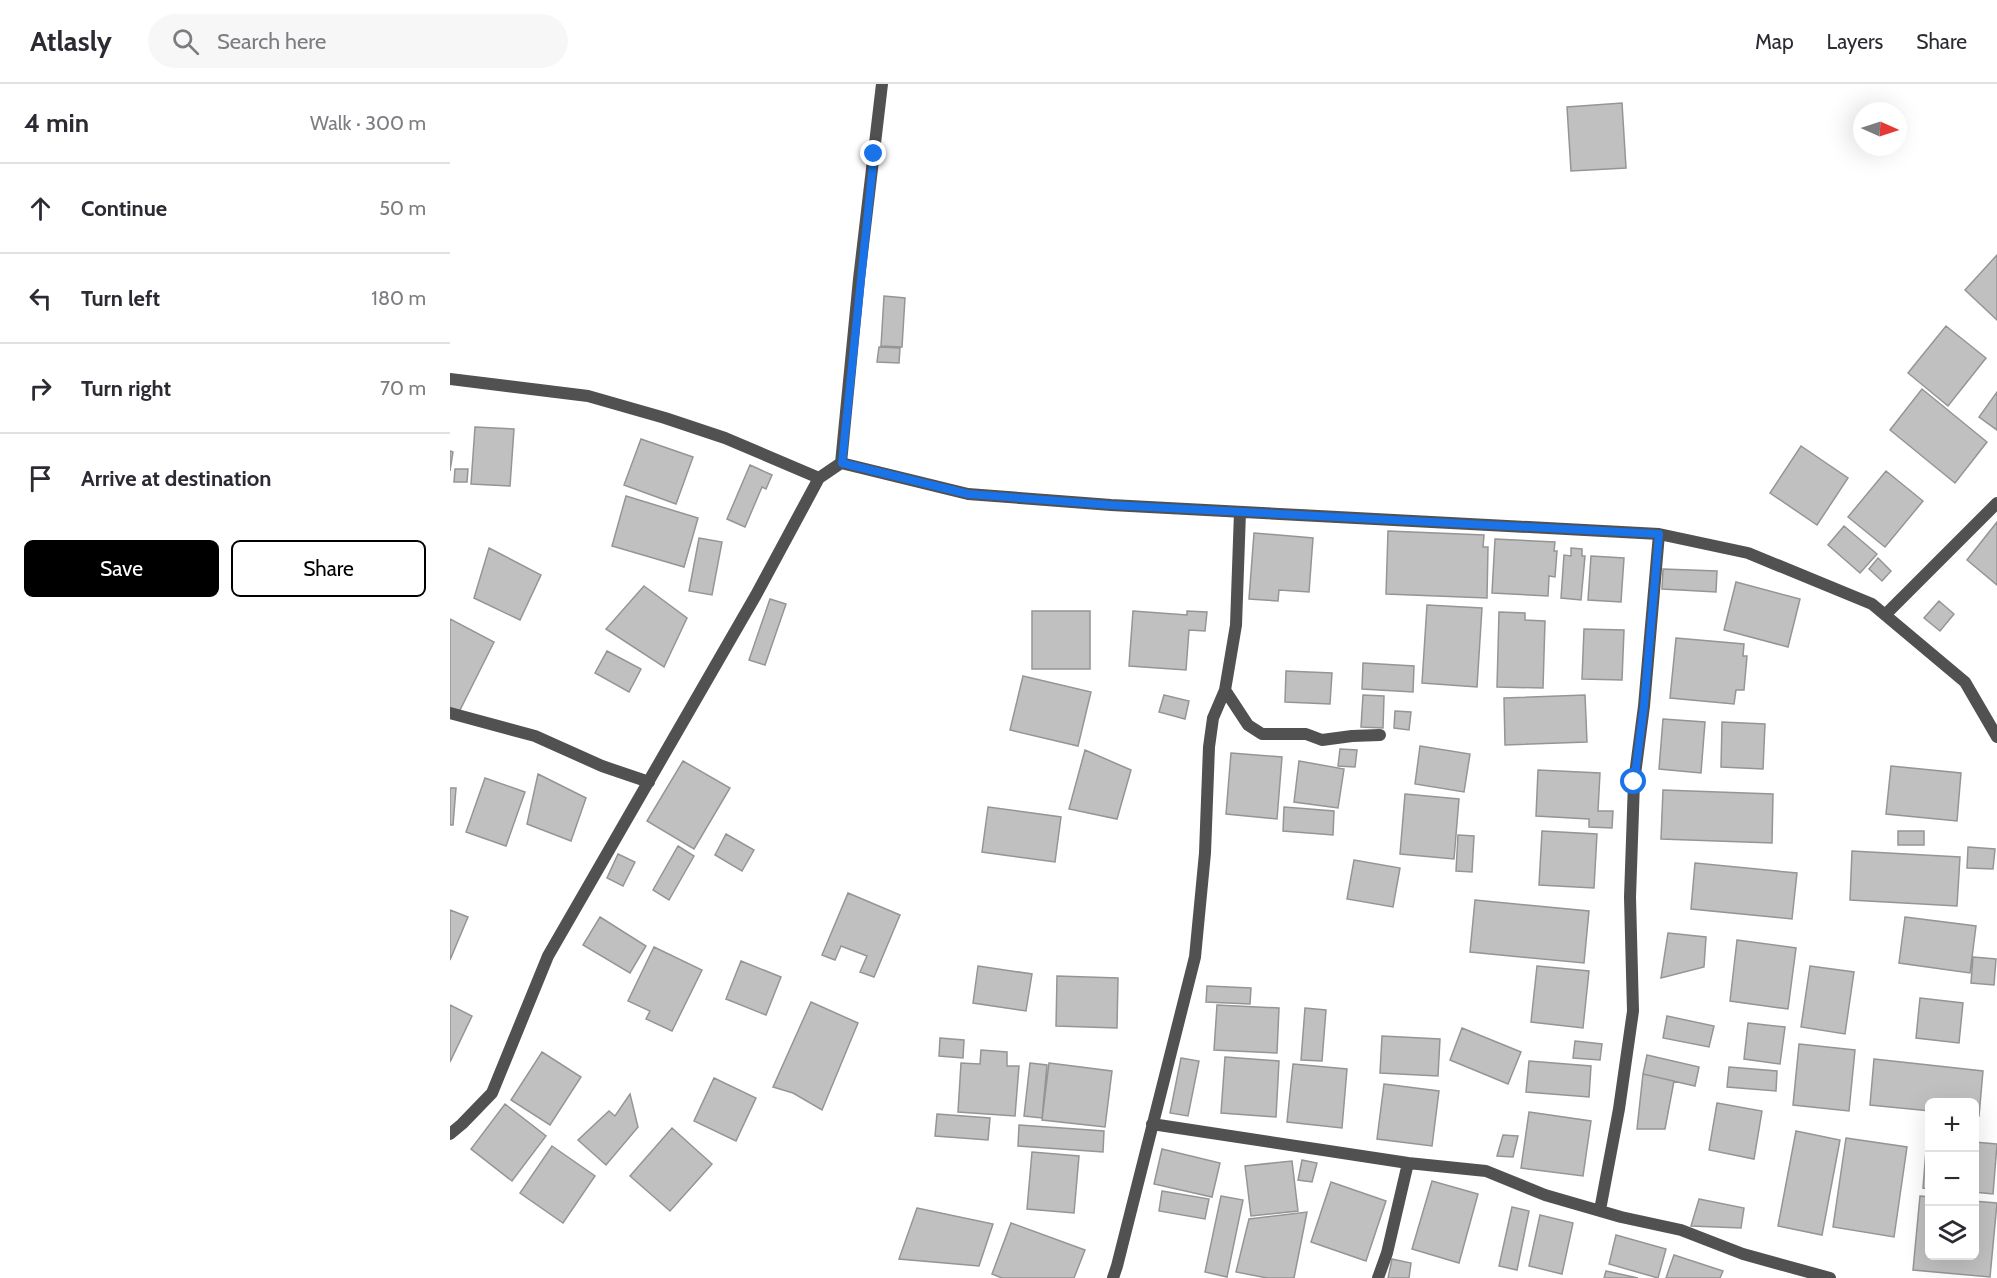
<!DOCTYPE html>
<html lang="en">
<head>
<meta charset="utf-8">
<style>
	body { margin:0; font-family:Cabin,sans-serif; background:#f7f7f7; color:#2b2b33 }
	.controls { position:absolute; right:18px; bottom:18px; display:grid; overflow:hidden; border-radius:9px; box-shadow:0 6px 24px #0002 }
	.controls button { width:54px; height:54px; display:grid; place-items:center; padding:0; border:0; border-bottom:2px solid #e1e1e2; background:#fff; color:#2b2b33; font:30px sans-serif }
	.compass { position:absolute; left:1403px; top:18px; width:54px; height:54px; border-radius:50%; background:#fff; box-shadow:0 6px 24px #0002; rotate:93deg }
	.stop { position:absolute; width:18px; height:18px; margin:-14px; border:4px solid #1a73e8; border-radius:50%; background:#fff }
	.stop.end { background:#1a73e8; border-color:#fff; box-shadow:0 2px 6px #0008 }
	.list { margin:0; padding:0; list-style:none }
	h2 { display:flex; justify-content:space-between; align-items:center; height:78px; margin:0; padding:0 24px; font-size:26px }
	h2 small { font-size:20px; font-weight:400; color:#7c7c81 }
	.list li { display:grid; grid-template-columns:39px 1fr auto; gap:18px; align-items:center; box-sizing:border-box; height:90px; padding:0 24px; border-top:2px solid #e1e1e2 }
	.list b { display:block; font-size:22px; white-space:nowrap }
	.list em { font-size:20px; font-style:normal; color:#7c7c81 }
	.actions { display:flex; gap:12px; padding:18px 24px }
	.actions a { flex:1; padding:14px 0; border:2px solid #000; border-radius:9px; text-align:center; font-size:21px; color:#000 }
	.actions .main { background:#000; color:#fff }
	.icon { flex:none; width:33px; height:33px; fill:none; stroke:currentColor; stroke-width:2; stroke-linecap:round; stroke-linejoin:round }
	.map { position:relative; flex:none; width:1547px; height:1194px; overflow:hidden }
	header { display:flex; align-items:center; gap:36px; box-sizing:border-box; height:84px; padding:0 30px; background:#fff; border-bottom:2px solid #e1e1e2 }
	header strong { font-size:28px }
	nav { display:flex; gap:33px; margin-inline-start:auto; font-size:21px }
	.search { width:420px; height:54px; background:#f7f7f7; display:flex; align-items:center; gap:15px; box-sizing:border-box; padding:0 21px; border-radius:33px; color:#7c7c81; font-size:22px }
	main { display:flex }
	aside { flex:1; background:#fff }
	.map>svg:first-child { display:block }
	.building { fill:#c0c0c0; stroke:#959595; stroke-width:1.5 }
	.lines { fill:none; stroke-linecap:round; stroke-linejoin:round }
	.minor { stroke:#515151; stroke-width:12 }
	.route { stroke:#1a73e8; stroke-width:8 }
</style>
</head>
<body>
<header>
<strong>Atlasly</strong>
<div class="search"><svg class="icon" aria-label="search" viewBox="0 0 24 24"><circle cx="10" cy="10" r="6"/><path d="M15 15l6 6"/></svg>Search here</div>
<nav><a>Map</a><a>Layers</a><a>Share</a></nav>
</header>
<main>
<aside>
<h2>4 min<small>Walk · 300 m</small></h2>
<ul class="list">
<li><svg class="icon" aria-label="ahead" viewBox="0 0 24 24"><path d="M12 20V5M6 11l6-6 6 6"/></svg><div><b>Continue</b></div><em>50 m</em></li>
<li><svg class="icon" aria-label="left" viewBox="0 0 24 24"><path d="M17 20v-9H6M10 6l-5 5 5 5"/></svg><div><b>Turn left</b></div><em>180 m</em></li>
<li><svg class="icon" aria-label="right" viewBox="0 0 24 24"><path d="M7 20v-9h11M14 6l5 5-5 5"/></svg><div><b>Turn right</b></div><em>70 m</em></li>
<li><svg class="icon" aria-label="arrive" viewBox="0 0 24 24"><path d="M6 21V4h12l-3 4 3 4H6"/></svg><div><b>Arrive at destination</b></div></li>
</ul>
<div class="actions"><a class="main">Save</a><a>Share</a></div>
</aside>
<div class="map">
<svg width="1547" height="1194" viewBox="0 0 1547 1194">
	<rect width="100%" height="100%" fill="#fff"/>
	<path class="building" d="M1172,19L1176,84L1121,87L1117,23Z
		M1547,171V236L1515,206Z
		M434,212L455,214L452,263L431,262Z
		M1496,242L1536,274L1498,322L1458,289Z
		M429,263L450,264L449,279L427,278Z
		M1472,305L1537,358L1505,399L1440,346Z
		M1547,308V346L1529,333Z
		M25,343L64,345L60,402L21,400Z
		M191,355L243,373L226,420L174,401Z
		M1351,362L1398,394L1367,441L1320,409Z
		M0,367L3,368L0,387Z
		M300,381L322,391L316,405L312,403L295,443L277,435Z
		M5,385H18L17,398H4Z
		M1436,387L1473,417L1435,463L1398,433Z
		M176,412L248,434L234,483L162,462Z
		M1547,438V501L1517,476Z
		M1394,442L1427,470L1410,489L1378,461Z
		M938,447L1034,451L1033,463H1038L1037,514L936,510Z
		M804,449L863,454L859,508L829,506L828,517L799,515Z
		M249,454L272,458L262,511L239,507Z
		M1045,455L1105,458L1104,467H1107L1105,493L1099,492L1098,512L1042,509Z
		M39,464L91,491L70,536L24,514Z
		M1121,464L1132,465V472H1135L1131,516L1111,514L1114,471L1121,472Z
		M1141,472L1174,474L1171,518L1138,516Z
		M1428,474L1441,487L1432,497L1419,485Z
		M1213,485L1267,487L1266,508L1212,505Z
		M1286,498L1350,515L1338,563L1274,546Z
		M194,502L237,534L214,583L156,545Z
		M320,515L336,520L315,581L299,576Z
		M1489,517L1504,530L1490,547L1474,534Z
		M977,521L1032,524L1027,603L972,599Z
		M582,527H640V585H582Z
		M683,527L737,531V527L757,528L755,547L739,546L736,586L679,582Z
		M1049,528L1075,529V536L1095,537L1093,604L1047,603Z
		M0,535L44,558L9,628L0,624Z
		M1134,545L1174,546L1172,596L1132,595Z
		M1226,554L1294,560L1293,572H1297L1294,606H1286L1284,620L1220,614Z
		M157,567L191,585L179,608L145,589Z
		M913,579L964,582L963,608L912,605Z
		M836,587L882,589L880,620L835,618Z
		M573,592L641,608L628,662L560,646Z
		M714,611L739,617L735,635L709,628Z
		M913,611L934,612L933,644L911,643Z
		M1135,611L1137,658L1055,661L1054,614Z
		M945,627L961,628L959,646L944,644Z
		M1213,635L1255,638L1251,689L1209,685Z
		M1272,638L1315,640L1313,685L1271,683Z
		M970,662L1020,670L1014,708L965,700Z
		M890,665L907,666L905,683L888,682Z
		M635,666L681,686L667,735L619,725Z
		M781,669L832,673L827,735L776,730Z
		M233,677L280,704L244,765L197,737Z
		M849,677L894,685L888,724L844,718Z
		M1441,682L1511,689L1507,737L1436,730Z
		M1088,686L1150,689L1148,727H1163L1162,744L1139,743V735L1086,732Z
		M88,690L136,714L121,757L77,740Z
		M35,694L75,708L56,762L16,748Z
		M0,704H6L3,741H0Z
		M1213,706L1323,710L1322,759L1211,755Z
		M955,710L1009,715L1004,775L950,770Z
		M538,723L611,733L605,778L532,768Z
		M834,723L884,727L883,751L833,747Z
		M1092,747L1147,750L1144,804L1089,801Z
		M1448,747H1474V761H1448Z
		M276,750L304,766L292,787L265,771Z
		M1008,751L1024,752L1022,788L1006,787Z
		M228,762L244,772L219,816L203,806Z
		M1518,763L1545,765L1543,785L1517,784Z
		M1402,767L1510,773L1507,822L1400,816Z
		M168,770L185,778L173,802L157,794Z
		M904,776L950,784L943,823L897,815Z
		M1245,779L1347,789L1342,835L1241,825Z
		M398,809L450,831L424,893L410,888L417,872L391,862L385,876L372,871Z
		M1025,816L1139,827L1134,879L1020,868Z
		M0,826L18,833L0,876Z
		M150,833L196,862L180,889L133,861Z
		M1455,833L1526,842L1520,889L1449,879Z
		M1218,849L1256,853L1254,883L1211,894Z
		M1287,856L1346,864L1338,925L1280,917Z
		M204,863L252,886L222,947L196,935L200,927L178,917Z
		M1523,873L1546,875L1544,901L1521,899Z
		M291,877L331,893L316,931L276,915Z
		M528,882L582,890L576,927L523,919Z
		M1087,882L1139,887L1133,944L1081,938Z
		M1360,882L1404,888L1395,950L1351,943Z
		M607,892L668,894L667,944L606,942Z
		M757,902L801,904L800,920L756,918Z
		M1470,914L1513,919L1509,959L1466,954Z
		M361,918L408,939L372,1026L343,1009L323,1003Z
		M0,921L22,932L0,978Z
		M767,921L829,924L827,969L764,966Z
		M855,924L876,926L872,977L851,976Z
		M1217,932L1264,942L1259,963L1213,954Z
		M1298,939L1335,943L1330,980L1294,975Z
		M1012,944L1071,968L1058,1000L1000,976Z
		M932,952L990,955L988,992L930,989Z
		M490,954L514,956L513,974L489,972Z
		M1125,957L1152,960L1150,976L1123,974Z
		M1349,960L1405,966L1399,1027L1343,1021Z
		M531,966L557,968V982H569L565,1032L508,1028L511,979L530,980Z
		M92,968L131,993L100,1041L61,1016Z
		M1197,971L1249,983L1245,1002L1193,990Z
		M775,973L829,977L826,1033L771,1029Z
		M731,974L749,977L738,1032L720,1029Z
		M1424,975L1533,987L1529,1032H1524V1018H1480V1027L1420,1021Z
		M1079,977L1141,982L1139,1013L1076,1008Z
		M580,979L597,981L592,1034L574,1032Z
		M599,979L662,987L655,1043L592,1036Z
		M843,980L897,985L892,1044L837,1038Z
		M1279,983L1327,987L1326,1007L1277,1003Z
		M1193,990L1224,997L1215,1045H1187Z
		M264,994L306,1014L286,1057L244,1037Z
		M934,1000L989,1007L982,1062L927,1055Z
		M180,1010L188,1043L156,1081L128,1056L159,1027L165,1032Z
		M1267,1019L1312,1027L1304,1075L1259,1066Z
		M55,1020L96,1052L62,1097L21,1065Z
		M1079,1028L1141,1037L1133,1092L1071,1084Z
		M487,1030L540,1034L538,1056L485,1052Z
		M569,1041L654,1047L653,1068L568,1062Z
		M222,1044L262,1080L220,1127L180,1092Z
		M1346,1047L1390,1056L1372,1151L1328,1142Z
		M1053,1051L1068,1052L1063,1073L1047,1072Z
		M1396,1054L1457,1063L1444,1153L1383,1143Z
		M1477,1054H1480V1105L1473,1104Z
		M1524,1058L1547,1060L1543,1110L1524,1108Z
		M102,1062L145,1092L113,1139L70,1109Z
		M712,1065L770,1079L762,1113L704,1100Z
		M582,1068L629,1072L624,1129L577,1125Z
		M852,1076L867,1079L862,1098L848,1096Z
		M842,1077L848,1127L801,1132L795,1082Z
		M982,1097L1028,1110L1009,1179L962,1165Z
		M881,1098L936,1117L916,1177L861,1158Z
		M712,1107L759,1115L755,1135L709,1127Z
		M771,1112L793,1116L777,1193L755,1188Z
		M1470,1112L1480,1113V1172H1524V1117L1547,1119L1540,1193L1463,1186Z
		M1249,1115L1294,1124L1291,1144L1241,1142Z
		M1062,1123L1079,1127L1067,1186L1049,1182Z
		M467,1124L543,1140L529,1182L449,1175Z
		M857,1128L844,1194H817L786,1188L799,1135Z
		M1090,1131L1123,1139L1112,1190L1079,1182Z
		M561,1139L635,1166L624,1194H552L542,1190Z
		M1166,1151L1216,1165L1208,1194L1159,1180Z
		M1224,1171L1273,1187L1270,1194H1216Z
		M942,1175L961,1179L959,1194H938Z
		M1156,1187L1188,1194H1154Z"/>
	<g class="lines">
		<path class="minor" d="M0,295L138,312L215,334L275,354L369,394L391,379L518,410L661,421L1209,450L1298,469L1422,520L1515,598L1547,653
			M391,379L409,195L432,0
			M1435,531L1547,419
			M775,606L798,641L812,650H856L872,656L902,652L930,651
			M0,629L85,652L152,682L199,698
			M702,1040L958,1079L1036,1087L1095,1111L1171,1133L1231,1146L1293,1170L1380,1194
			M0,1050L12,1040L42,1009L98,872L306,511L369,394
			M1150,1126L1169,1025L1183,927L1180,813L1184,698L1194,622L1209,450
			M663,1194L667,1182L745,873L755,769L759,663L763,634L775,606L786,541L790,428
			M928,1194L937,1169L958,1079"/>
	</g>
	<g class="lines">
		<path class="route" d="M424,70L392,379L518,410L661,421L1209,450L1194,622L1184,698"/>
	</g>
</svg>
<div class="controls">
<button>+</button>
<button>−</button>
<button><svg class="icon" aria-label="layers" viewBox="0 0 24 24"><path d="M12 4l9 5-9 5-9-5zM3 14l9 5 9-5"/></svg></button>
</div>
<svg class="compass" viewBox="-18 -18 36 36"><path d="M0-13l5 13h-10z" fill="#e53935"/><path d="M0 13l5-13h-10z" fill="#7c7c81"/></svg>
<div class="stop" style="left:1184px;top:698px"></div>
<div class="stop end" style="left:424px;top:70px"></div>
</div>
</main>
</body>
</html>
